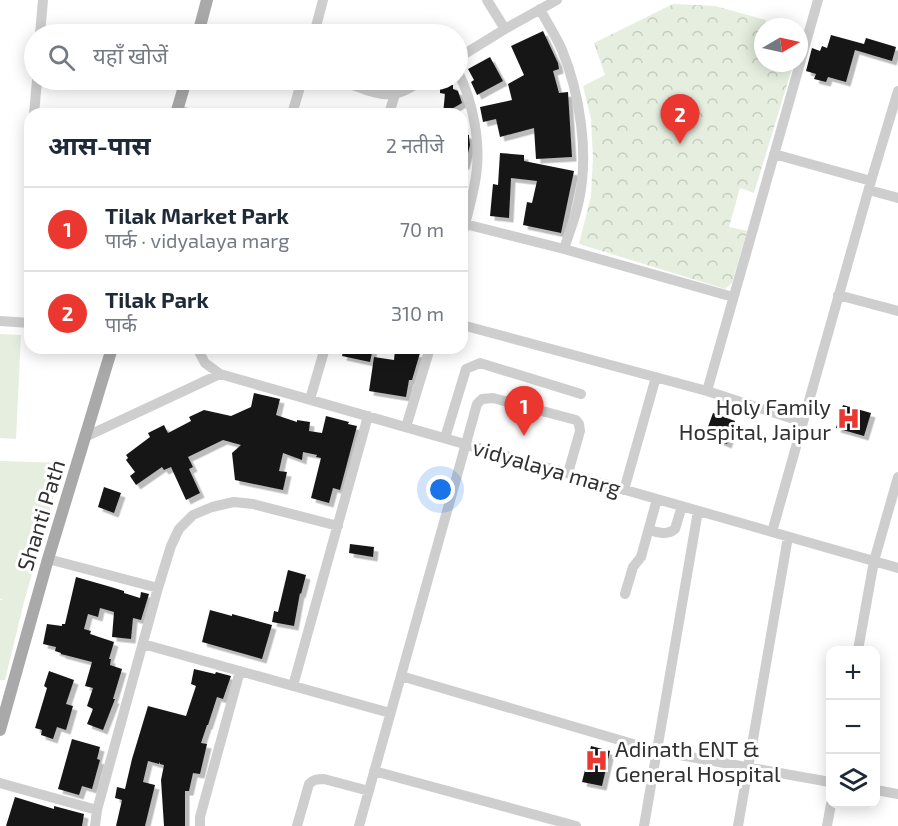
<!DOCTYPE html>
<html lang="hi">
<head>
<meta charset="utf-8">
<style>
	body { margin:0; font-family:"Exo 2","Noto Sans Devanagari",sans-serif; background:#f6f6f7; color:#1f2937 }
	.controls { position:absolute; right:18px; bottom:18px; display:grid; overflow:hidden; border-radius:12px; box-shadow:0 3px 15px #0003 }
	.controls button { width:54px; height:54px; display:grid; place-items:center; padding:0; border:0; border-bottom:2px solid #e0e1e3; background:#fff; color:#1f2937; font:30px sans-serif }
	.compass { position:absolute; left:754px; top:18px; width:54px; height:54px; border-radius:50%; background:#fff; box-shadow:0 3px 15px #0003; rotate:81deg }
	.you { position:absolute; left:441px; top:490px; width:21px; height:21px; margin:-15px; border:4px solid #fff; border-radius:50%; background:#1a73e8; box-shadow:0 0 0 9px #1a73e833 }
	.badge { display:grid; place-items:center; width:39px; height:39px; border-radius:50%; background:#ea3831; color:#fff; font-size:20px; font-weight:700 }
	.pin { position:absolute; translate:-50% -50px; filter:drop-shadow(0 2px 3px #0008) }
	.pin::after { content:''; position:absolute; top:32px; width:21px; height:18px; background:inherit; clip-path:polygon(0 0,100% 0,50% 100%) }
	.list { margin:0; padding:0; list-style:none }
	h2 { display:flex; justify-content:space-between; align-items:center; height:78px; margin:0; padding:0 24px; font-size:26px }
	h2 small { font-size:20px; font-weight:400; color:#747a83 }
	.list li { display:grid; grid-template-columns:39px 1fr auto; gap:18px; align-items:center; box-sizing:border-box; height:84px; padding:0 24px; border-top:2px solid #e0e1e3 }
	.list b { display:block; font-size:22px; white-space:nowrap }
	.list p { margin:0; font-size:20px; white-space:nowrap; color:#747a83 }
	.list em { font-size:20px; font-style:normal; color:#747a83 }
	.icon { flex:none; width:33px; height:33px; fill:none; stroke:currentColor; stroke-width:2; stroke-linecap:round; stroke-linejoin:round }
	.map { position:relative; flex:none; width:898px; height:826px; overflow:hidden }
	.search { position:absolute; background:#fff; box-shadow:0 3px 15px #0003; left:24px; top:24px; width:444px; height:66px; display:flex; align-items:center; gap:15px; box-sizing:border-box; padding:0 21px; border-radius:33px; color:#747a83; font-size:22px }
	.panel { position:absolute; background:#fff; box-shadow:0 3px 15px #0003; left:24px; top:108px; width:444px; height:246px; border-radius:18px }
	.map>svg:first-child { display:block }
	.forest { fill:url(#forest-crowns) }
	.pitch { fill:#e5eedf }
	.building { fill:#181818; filter:url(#shadow) }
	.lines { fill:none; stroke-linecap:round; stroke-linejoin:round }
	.minor { stroke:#cecece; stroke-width:10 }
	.major { stroke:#a9a9a9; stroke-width:12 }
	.labels { text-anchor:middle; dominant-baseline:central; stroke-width:6; stroke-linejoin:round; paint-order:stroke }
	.poi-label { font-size:22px; fill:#313131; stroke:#fff; text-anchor:end }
	.street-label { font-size:22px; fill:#313131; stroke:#fff }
</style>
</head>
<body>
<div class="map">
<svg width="898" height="826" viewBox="0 0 898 826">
	<defs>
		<pattern id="forest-crowns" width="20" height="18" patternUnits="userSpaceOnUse" patternTransform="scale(1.5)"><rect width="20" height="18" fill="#e5eedf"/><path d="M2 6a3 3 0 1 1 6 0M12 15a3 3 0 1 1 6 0" fill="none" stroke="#c5cdc0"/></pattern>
		<filter id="shadow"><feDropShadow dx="4.5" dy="4.5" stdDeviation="0" flood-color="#0004"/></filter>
	</defs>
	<rect width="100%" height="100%" fill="#fff"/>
	<path class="forest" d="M673,4L715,6L766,20L756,55L763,57V63H784L793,65L754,193L740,188L729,227L747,231L732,283L725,289L579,244L591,196L593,158L591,119L583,86L605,75L594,43Z"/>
	<path class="pitch" d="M0,334L21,335L16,439L0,438Z
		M0,461L63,463L24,602L5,680H0V600H4L0,599Z"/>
	<path class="building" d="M248,25L273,32V34H245Z
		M543,31L558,63L559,69L553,71L559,93L568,92L572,157L536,159L534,128L500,137L496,119L483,122L480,107L512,100L508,84L524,75L511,46Z
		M831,35L864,44L866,38L896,47L892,61L855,50L846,82L828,77L826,82L814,79L816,74L806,71L812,48L820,51L822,46L827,48Z
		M490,57L503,81L477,95L471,82L474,80L468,69Z
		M440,84L453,85V89L458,91L462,103L443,114L445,94L440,93Z
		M462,133L469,135V137L470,145L465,165H462Z
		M500,153L524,155V161L574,171L561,233L523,225L527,202L532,203L537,181L511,178L509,218L490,216L493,184L498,185Z
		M344,348H373L370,362L342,356Z
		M395,350L420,353L412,380H409L406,397L369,391L374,357L394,360Z
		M254,393L280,399L276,415L297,422V420L310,422L309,431L322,433L326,416L349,422L348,424L357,426L340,490L333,488L329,503L311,498L321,458L316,457L317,455L303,452L302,460L283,453L279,471L287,472L283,490L235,480L232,453L241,445L223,440L188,457L193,467L189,469L200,493L186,500L171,467L164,470L162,467L136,485L130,476L135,472L126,460L128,458L126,455L150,437L148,433L164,425L168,433L191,421L189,417L204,410L231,416L251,407Z
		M843,405L871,413L864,436L836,428Z
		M713,413L735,421L727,444L705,435Z
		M104,487L121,493L114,513L98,507Z
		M350,544L374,547L373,557L349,553Z
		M288,570L306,575L301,594L300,593L294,626L272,622L274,611L278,612Z
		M76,577L111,587L124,591V593L140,598L141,592L149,594L141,620L133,618L131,639L112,637L114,612L100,608L98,617L88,614L84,629L91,631L90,634L114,642L109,659H111L110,665L122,669L113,699H115L103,730L87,724L93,709L87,706L93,688L85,686L92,662L61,654V653L55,651L56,647L43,644L47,624L62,626V624H65Z
		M210,610L232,616V614L272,625L262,659L202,642Z
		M194,669L215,674L216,672L231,676L223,699L217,697L208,725H207L201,743L207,744L200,774L193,773L189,791H185V826H164L161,780L164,765L160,764V762L159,764L148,761L143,782L155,785L145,826H116L122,800L115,798L117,787L125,789L132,759L148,706L186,716L196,686L191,684Z
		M49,671L74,680L66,704L73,706L66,730L57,727L53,739L41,735L42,730L35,728L47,688L44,686Z
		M72,739L100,747L97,759L100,760L92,789L82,786L79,795L58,789Z
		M591,746L610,751L602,786L582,782Z
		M15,797L54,809V806L84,814L82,826H6Z"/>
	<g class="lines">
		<path class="minor" d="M487,0L505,29
			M540,9C547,23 556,36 562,50C580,94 589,153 579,200C576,216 569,233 564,249
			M40,34L43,0
			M314,34L323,0
			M458,58L505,29L557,0
			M458,72C473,101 481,144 476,176C473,196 467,216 462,236
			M339,80C354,85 377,96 393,94C404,93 414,85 423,80
			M178,110L191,114
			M34,114L37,80
			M292,114L302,80
			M389,114L395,94
			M774,154L871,181
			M869,190L898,198
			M465,224L564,249L733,297
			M838,295L898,311
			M0,321L30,323
			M462,325L707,391L803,422
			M197,348L205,363L220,374L898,568
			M707,391L818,0
			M310,399L325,348
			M406,427L430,348
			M85,437L220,374
			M445,438L466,369L480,363L581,394
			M624,490L656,377
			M649,530C658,532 667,536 675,529L682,506
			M772,532L871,181L898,91
			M48,559L158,588
			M625,594L633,567L641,557L657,499
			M143,644L390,713
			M858,650L874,561L898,477
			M401,676L657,751L830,782
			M293,686L368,416
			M374,771L576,826
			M0,783L97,810
			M876,790L898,794
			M95,826L97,810L158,588L171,546L179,529L193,515L212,507L234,502L253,504L338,526
			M200,826V817L240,671
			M297,826L309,784C314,779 318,779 324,779L369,791
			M359,826L477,404L482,399L493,398L576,420L579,424L580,431L568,473
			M644,826L698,511
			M738,826L788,537
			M827,826L831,804"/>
		<path class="major" d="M198,34L207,0
			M176,114L186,80
			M0,730L48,559L112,348"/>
	</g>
	<defs>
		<symbol id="hospital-bare" viewBox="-9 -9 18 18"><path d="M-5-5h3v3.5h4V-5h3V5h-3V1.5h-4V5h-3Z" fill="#ea3831" stroke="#fff" stroke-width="2.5" paint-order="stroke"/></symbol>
	</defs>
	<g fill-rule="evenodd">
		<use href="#hospital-bare" x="832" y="402" width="33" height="33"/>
		<use href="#hospital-bare" x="580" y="744" width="33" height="33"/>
	</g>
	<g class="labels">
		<g class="poi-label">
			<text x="831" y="406">Holy Family<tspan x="831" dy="25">Hospital, Jaipur</tspan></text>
			<text x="615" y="748" text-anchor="start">Adinath ENT &amp;<tspan x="615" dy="25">General Hospital</tspan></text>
		</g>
		<g class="street-label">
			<text transform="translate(547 467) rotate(16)">vidyalaya marg</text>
			<text transform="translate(40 515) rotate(-73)">Shanti Path</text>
		</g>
	</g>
</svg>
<div class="controls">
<button>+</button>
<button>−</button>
<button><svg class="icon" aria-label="layers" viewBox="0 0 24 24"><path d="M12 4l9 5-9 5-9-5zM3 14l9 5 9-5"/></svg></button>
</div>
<svg class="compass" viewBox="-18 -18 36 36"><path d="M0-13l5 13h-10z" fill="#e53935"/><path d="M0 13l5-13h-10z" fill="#747a83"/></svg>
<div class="you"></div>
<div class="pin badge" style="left:524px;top:436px">1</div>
<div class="pin badge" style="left:680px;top:144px">2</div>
<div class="search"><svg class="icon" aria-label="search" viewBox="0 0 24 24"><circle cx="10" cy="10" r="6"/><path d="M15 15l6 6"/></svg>यहाँ खोजें</div>
<section class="panel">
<h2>आस-पास<small>2 नतीजे</small></h2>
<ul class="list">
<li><span class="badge">1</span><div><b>Tilak Market Park</b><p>पार्क · vidyalaya marg</p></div><em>70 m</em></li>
<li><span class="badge">2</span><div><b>Tilak Park</b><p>पार्क</p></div><em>310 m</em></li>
</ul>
</section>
</div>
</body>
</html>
